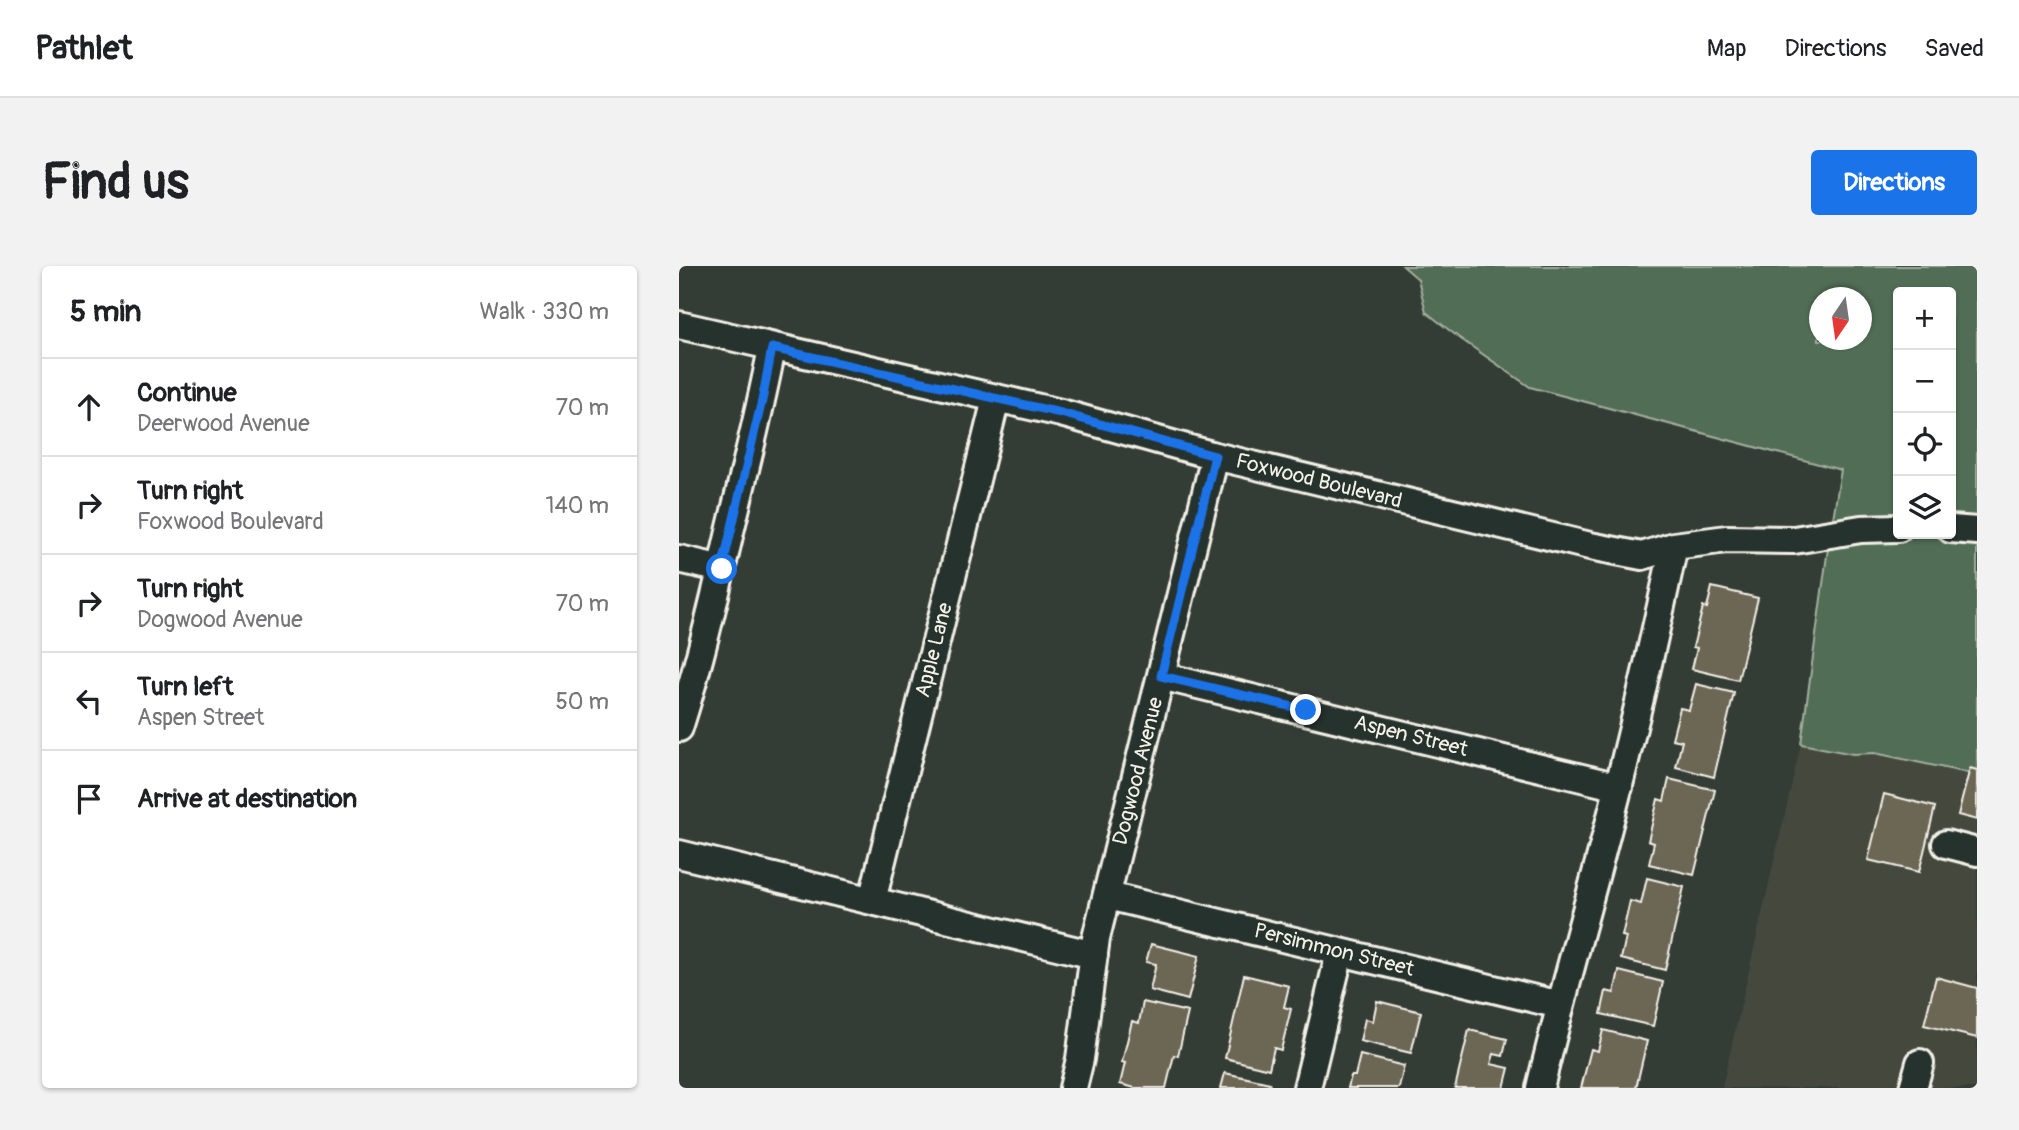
<!DOCTYPE html>
<html lang="en">
<head>
<meta charset="utf-8">
<style>
	body { margin:0; font-family:Pangolin,sans-serif; background:#f2f2f2; color:#202124 }
	.controls { position:absolute; right:21px; top:21px; display:grid; overflow:hidden; border-radius:7px; box-shadow:0 2px 5px #0004 }
	.controls button { width:63px; height:63px; display:grid; place-items:center; padding:0; border:0; border-bottom:2px solid #e0e0e0; background:#fff; color:#202124; font:35px sans-serif }
	.compass { position:absolute; left:1130px; top:21px; width:63px; height:63px; border-radius:50%; background:#fff; box-shadow:0 2px 5px #0004; rotate:193deg }
	.stop { position:absolute; width:21px; height:21px; margin:-16px; border:5px solid #1a73e8; border-radius:50%; background:#fff }
	.stop.end { background:#1a73e8; border-color:#fff; box-shadow:0 2px 7px #0008 }
	.list { margin:0; padding:0; list-style:none }
	h2 { display:flex; justify-content:space-between; align-items:center; height:91px; margin:0; padding:0 28px; font-size:30px }
	h2 small { font-size:23px; font-weight:400; color:#757577 }
	.list li { display:grid; grid-template-columns:46px 1fr auto; gap:21px; align-items:center; box-sizing:border-box; height:98px; padding:0 28px; border-top:2px solid #e0e0e0 }
	.list b { display:block; font-size:26px; white-space:nowrap }
	.list p { margin:0; font-size:23px; white-space:nowrap; color:#757577 }
	.list em { font-size:23px; font-style:normal; color:#757577 }
	.icon { flex:none; width:38px; height:38px; fill:none; stroke:currentColor; stroke-width:2; stroke-linecap:round; stroke-linejoin:round }
	.map { position:relative; flex:none; width:1298px; height:822px; overflow:hidden; border-radius:7px }
	header { display:flex; align-items:center; gap:42px; box-sizing:border-box; height:98px; padding:0 35px; background:#fff; border-bottom:2px solid #e0e0e0 }
	header strong { font-size:33px }
	nav { display:flex; gap:38px; margin-inline-start:auto; font-size:24px }
	.intro { display:flex; align-items:center; justify-content:space-between; box-sizing:border-box; height:168px; padding:0 42px }
	h1 { margin:0; font-size:49px }
	.button { padding:18px 32px; border-radius:7px; background:#1a73e8; color:#fff; font-size:24px; font-weight:700 }
	main { display:flex; gap:42px; padding:0 42px }
	aside { flex:1; background:#fff; border-radius:7px; box-shadow:0 2px 5px #0004 }
	.map>svg:first-child { display:block }
	.built { fill:#45493e }
	.green { fill:#516d55; stroke:#a2af9e; stroke-width:2; fill-rule:evenodd }
	.building { fill:#6c6654; stroke:#f4f1e8; stroke-width:2 }
	.lines { fill:none; stroke-linecap:round; stroke-linejoin:round }
	.minor-casing { stroke:#f4f1e8; stroke-width:32 }
	.minor { stroke:#26332d; stroke-width:26 }
	.route { stroke:#1a73e8; stroke-width:9 }
	.labels { text-anchor:middle; dominant-baseline:central; stroke-width:5; stroke-linejoin:round; paint-order:stroke }
	.street-label { font-size:21px; fill:#f4f1e8; stroke:#26332d }
</style>
</head>
<body>
<header>
<strong>Pathlet</strong>
<nav><a>Map</a><a>Directions</a><a>Saved</a></nav>
</header>
<div class="intro"><h1>Find us</h1><a class="button">Directions</a></div>
<main>
<aside>
<h2>5 min<small>Walk · 330 m</small></h2>
<ul class="list">
<li><svg class="icon" aria-label="ahead" viewBox="0 0 24 24"><path d="M12 20V5M6 11l6-6 6 6"/></svg><div><b>Continue</b><p>Deerwood Avenue</p></div><em>70 m</em></li>
<li><svg class="icon" aria-label="right" viewBox="0 0 24 24"><path d="M7 20v-9h11M14 6l5 5-5 5"/></svg><div><b>Turn right</b><p>Foxwood Boulevard</p></div><em>140 m</em></li>
<li><svg class="icon" aria-label="right" viewBox="0 0 24 24"><path d="M7 20v-9h11M14 6l5 5-5 5"/></svg><div><b>Turn right</b><p>Dogwood Avenue</p></div><em>70 m</em></li>
<li><svg class="icon" aria-label="left" viewBox="0 0 24 24"><path d="M17 20v-9H6M10 6l-5 5 5 5"/></svg><div><b>Turn left</b><p>Aspen Street</p></div><em>50 m</em></li>
<li><svg class="icon" aria-label="arrive" viewBox="0 0 24 24"><path d="M6 21V4h12l-3 4 3 4H6"/></svg><div><b>Arrive at destination</b></div></li>
</ul>
</aside>
<div class="map">
<svg width="1298" height="822" viewBox="0 0 1298 822">
	<rect width="100%" height="100%" fill="#343d35"/>
	<filter id="ink" filterUnits="userSpaceOnUse"><feTurbulence type="fractalNoise" baseFrequency=".0143" numOctaves="2"/><feDisplacementMap in="SourceGraphic" scale="14" xChannelSelector="R" yChannelSelector="G"/><feConvolveMatrix kernelMatrix="1 2 1 2 8 2 1 2 1" color-interpolation-filters="sRGB"/></filter>
	<g filter="url(#ink)">
		<path class="built" d="M1122,478L1174,488L1196,487L1298,509V822H1043Z"/>
		<path class="green" d="M724,0H1298V509L1196,487L1174,488L1122,478L1148,289L1162,204L851,121L779,71L747,46L739,13ZM1219,26H1272V268H1219ZM1140,32H1182V74H1140Z"/>
		<path class="building" d="M1033,321L1079,332L1059,414L1013,403L1018,382L1014,381L1024,341L1028,342Z
			M1017,418L1055,427L1035,511L997,501L1003,475L993,473L1001,442L1010,444Z
			M1291,502L1298,504V554L1279,549Z
			M990,513L1036,524L1015,609L970,598L975,577L969,575L979,533L985,535Z
			M1205,528L1256,541L1240,606L1189,594Z
			M968,612L1005,621L986,704L942,693L947,671L943,670L951,635L962,638Z
			M472,678L520,690L509,734L471,724L477,698L467,696Z
			M940,705L984,716L974,760L922,748L927,725L935,727Z
			M565,709L610,720L605,741L612,743L602,784L595,782L590,803L546,792Z
			M1257,711L1298,722V772L1245,759Z
			M698,735L742,746L732,787L681,775L686,753L694,755Z
			M464,736L509,746L499,790L495,789L487,822H456L441,818L446,797L443,796L453,755L460,757Z
			M790,764L828,773L824,790L815,788L812,798L830,802L825,822H776Z
			M924,764L968,775L957,822H902L912,783L919,785Z
			M681,789L725,800L720,822H669L672,810H676Z
			M546,807L591,817L589,822H542Z"/>
		<g class="lines">
			<defs>
				<path id="minor" d="M0,59L382,147L536,190L911,280L963,290L995,280L1048,273L1115,274L1182,263L1219,262
					M1272,263L1298,265
					M0,293L43,303
					M482,410L940,521
					M0,462C20,399 35,335 50,270C65,207 81,145 93,82
					M1267,578L1298,586
					M0,588L415,689
					M429,630L881,739
					M193,635L317,133
					M394,822L401,793L417,672L536,190
					M628,822L661,686
					M861,822C885,720 915,620 940,519C960,439 978,360 995,280
					M1234,822L1241,797"/>
			</defs>
			<use href="#minor" class="minor-casing"/>
			<use href="#minor" class="minor"/>
		</g>
	</g>
	<g class="lines" filter="url(#ink)">
		<path class="route" d="M43,303L84,130L93,82L382,147L536,190L482,410L627,444"/>
	</g>
	<g class="labels">
		<g class="street-label">
			<text transform="translate(640 215) rotate(14)">Foxwood Boulevard</text>
			<text transform="translate(255 384) rotate(-76)">Apple Lane</text>
			<text transform="translate(732 470) rotate(14)">Aspen Street</text>
			<text transform="translate(459 505) rotate(-76)">Dogwood Avenue</text>
			<text transform="translate(655 684) rotate(14)">Persimmon Street</text>
		</g>
	</g>
</svg>
<div class="controls">
<button>+</button>
<button>−</button>
<button><svg class="icon" aria-label="locate" viewBox="0 0 24 24"><circle cx="12" cy="12" r="6"/><path d="M12 2v4M12 18v4M2 12h4M18 12h4"/></svg></button>
<button><svg class="icon" aria-label="layers" viewBox="0 0 24 24"><path d="M12 4l9 5-9 5-9-5zM3 14l9 5 9-5"/></svg></button>
</div>
<svg class="compass" viewBox="-18 -18 36 36"><path d="M0-13l5 13h-10z" fill="#e53935"/><path d="M0 13l5-13h-10z" fill="#757577"/></svg>
<div class="stop" style="left:43px;top:303px"></div>
<div class="stop end" style="left:627px;top:444px"></div>
</div>
</main>
</body>
</html>
